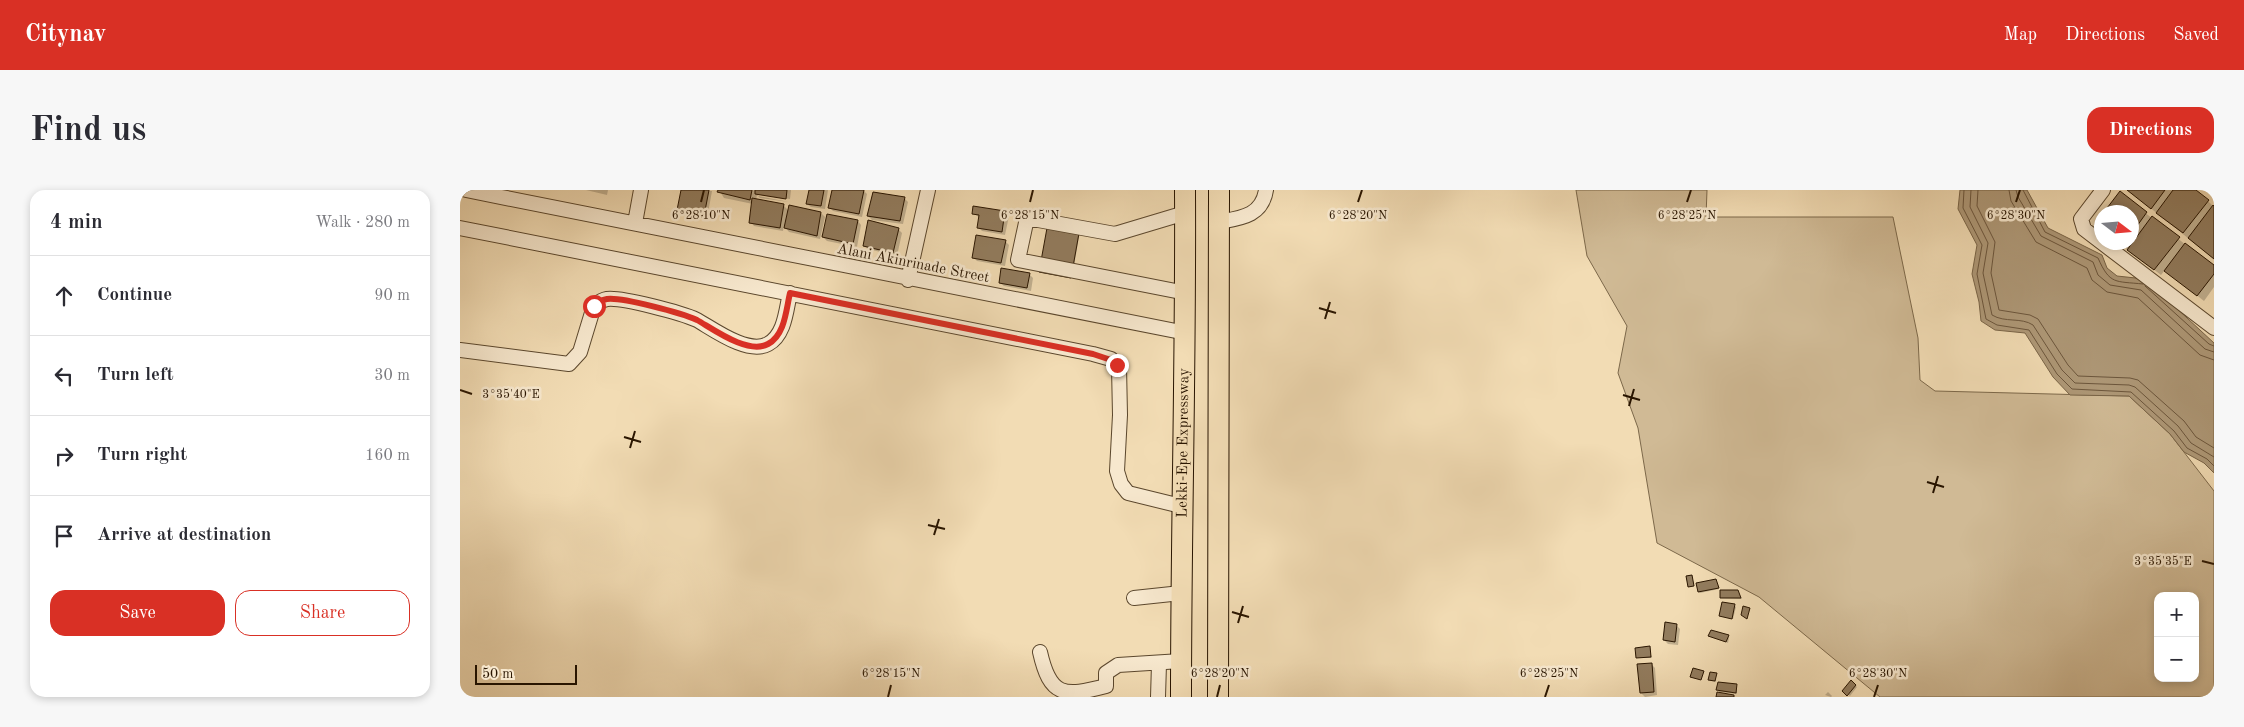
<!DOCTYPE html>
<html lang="en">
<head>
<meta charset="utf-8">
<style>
	body { margin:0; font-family:"Old Standard TT",serif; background:#f7f7f7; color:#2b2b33 }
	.controls { position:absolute; right:15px; bottom:15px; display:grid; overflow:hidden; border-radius:10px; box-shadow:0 2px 8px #0003 }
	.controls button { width:45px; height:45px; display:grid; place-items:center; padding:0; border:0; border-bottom:1px solid #e1e1e2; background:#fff; color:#2b2b33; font:25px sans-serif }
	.compass { position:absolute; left:1634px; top:15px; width:45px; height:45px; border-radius:50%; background:#fff; box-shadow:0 2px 8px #0003; rotate:106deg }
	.scale { position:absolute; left:15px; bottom:12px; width:102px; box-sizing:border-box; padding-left:5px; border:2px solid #291500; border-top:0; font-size:14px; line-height:18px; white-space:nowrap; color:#291500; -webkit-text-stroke:4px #f7e8ce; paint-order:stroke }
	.stop { position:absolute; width:15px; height:15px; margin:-11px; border:4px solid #d93025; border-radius:50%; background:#fff }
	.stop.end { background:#d93025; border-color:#fff; box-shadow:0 1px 5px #0008 }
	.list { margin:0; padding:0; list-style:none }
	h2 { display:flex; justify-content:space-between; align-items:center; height:65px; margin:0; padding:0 20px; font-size:21px }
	h2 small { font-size:16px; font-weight:400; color:#7c7c81 }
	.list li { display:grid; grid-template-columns:32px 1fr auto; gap:15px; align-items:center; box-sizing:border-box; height:80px; padding:0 20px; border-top:1px solid #e1e1e2 }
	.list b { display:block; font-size:19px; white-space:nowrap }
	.list em { font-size:16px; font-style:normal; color:#7c7c81 }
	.actions { display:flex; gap:10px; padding:15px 20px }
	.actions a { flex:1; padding:11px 0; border:1px solid #d93025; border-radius:15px; text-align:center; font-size:18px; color:#d93025 }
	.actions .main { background:#d93025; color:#fff }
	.icon { flex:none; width:28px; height:28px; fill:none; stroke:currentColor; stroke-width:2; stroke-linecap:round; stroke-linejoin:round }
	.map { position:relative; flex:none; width:1754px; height:507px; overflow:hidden; border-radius:15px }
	header { display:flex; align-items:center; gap:30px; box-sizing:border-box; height:70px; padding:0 25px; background:#d93025; color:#fff }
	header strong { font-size:24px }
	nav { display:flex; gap:28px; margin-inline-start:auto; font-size:18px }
	.intro { display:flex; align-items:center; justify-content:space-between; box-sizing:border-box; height:120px; padding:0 30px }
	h1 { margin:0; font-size:35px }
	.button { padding:12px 22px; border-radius:15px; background:#d93025; color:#fff; font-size:18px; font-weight:700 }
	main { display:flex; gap:30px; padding:0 30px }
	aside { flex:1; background:#fff; border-radius:15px; box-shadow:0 2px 8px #0003 }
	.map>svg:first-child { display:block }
	.green { fill:#d0ba95; stroke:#7c684a; fill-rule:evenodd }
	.water { fill:#ae9877; stroke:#796447 }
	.shadow { fill:#0003 }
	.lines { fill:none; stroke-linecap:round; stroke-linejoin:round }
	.shore { stroke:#6c563c; stroke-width:1 }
	.building { fill:#927c5e; stroke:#291500 }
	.minor-casing { stroke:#5b472d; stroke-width:16 }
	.highway-casing { stroke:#291500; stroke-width:22 }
	.minor { stroke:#f7e8ce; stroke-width:14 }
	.highway { stroke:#f2dcb4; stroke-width:20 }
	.route { stroke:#d93025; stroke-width:6 }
	.ticks { fill:none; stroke:#291500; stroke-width:2 }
	.labels { text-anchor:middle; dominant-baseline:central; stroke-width:5; stroke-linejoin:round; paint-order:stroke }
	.street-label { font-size:15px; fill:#291500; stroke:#f7e8ce }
	.ticks-label { font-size:12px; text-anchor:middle; fill:#291500; stroke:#f7e8ce; stroke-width:5; stroke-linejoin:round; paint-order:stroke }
</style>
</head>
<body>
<header>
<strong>Citynav</strong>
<nav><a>Map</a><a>Directions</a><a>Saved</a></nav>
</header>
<div class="intro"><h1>Find us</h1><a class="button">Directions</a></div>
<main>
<aside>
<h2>4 min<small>Walk · 280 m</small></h2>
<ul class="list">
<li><svg class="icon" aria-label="ahead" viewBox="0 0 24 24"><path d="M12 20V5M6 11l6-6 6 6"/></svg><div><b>Continue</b></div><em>90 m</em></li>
<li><svg class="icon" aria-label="left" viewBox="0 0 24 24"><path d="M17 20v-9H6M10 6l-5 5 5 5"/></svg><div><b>Turn left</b></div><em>30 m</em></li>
<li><svg class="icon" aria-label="right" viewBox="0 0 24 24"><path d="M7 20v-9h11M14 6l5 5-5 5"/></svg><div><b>Turn right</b></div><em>160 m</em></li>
<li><svg class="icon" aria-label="arrive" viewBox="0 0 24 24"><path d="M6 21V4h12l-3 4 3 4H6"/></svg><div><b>Arrive at destination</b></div></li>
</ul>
<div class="actions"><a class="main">Save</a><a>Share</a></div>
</aside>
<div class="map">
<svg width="1754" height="507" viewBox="0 0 1754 507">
	<rect width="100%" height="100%" fill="#f2dcb4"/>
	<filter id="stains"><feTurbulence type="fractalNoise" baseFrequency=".004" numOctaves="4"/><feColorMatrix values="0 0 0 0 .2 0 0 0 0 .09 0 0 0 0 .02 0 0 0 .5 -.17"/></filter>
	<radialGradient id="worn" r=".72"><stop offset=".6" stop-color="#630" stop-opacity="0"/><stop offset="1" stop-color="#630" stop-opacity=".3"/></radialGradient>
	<path class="green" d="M1116,0H1247L1246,27H1433L1458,148L1460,190L1475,201L1669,206L1710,244L1754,301V507H1420L1299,407L1197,353L1178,238L1158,183L1167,136L1127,66ZM1698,406H1735V488H1698Z"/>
	<path class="water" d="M1500,0H1567L1588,38L1642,65L1647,78L1657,86L1685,89L1754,153V283L1744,273L1724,262L1710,244L1669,206L1610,205L1593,187L1565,143L1535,140L1521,131L1519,112L1512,84L1517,55L1498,19Z"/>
	<path class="shadow" d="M126,0H148L147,5Z
		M222,0L252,1L247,29L222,24L218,20Z
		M259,0H331L330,9L298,4V6L329,12L300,8L297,5L296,10L323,15L329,21L361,23L365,27L360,49L329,42L324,36L323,41L294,36L291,32L293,14L264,8Z
		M350,0H368L365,19L351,17L347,14Z
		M373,0H403L407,4L402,27L373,21L369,17Z
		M1668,0H1734L1748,11L1754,17V69Z
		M1660,3L1754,77V97L1744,111L1705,80L1701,85L1658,52H1672V22H1645Z
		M444,8L448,12L443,34L412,30L408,26Z
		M513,23H545L549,26L545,45L522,41L518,37L520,28Z
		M398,31L401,35L397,57L367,51L361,45Z
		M621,35L612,88L582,83L581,82Z
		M438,39L442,43L437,66L408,59L404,55Z
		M545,51L549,55L545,76L517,71L513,67Z
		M569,84L573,88L571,101L544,96L540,93Z
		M1256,390L1259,399L1240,403L1239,402L1237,394Z
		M1278,401L1282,409L1261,408Z
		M1274,415L1276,417L1273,429L1260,425Z
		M1216,435L1220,439L1218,455L1208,454L1204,450Z
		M1250,446H1268L1269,448L1268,453Z
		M1189,458L1192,468H1177Z
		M1191,474L1195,478L1197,505L1185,507L1181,503Z
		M1256,484V492L1251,491L1250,490Z
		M1391,492L1397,497L1390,506L1383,501Z
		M1259,493L1277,496V504L1259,502Z
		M1368,502L1372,506L1371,507L1365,505Z"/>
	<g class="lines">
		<path class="shore" d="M1504,0L1503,18L1522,55L1517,84L1526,129L1537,135L1569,140L1597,184L1612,199L1671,202L1714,241L1727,258L1747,269L1754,276
			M1511,0L1510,17L1528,53L1523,83L1532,125C1545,133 1561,127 1573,135L1602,180L1615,193L1669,195L1675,197L1718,236L1731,253L1754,267
			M1518,0L1517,16L1535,52L1531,83L1539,120L1570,125L1578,129L1608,175L1618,186L1670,188L1678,190L1724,231L1736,247L1754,258
			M1549,0L1551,11L1576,52L1627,78L1632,90L1647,102L1678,108L1740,165L1754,170
			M1556,0L1558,7L1581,46L1633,72L1638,85L1650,95L1681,100L1745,159L1754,162
			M1563,0L1585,42L1638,68C1650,95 1655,91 1683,94
			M1685,96L1749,154L1754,156"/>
	</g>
	<path class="building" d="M221,0H249L244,26L217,20Z
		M258,0H292L290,10L257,2Z
		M295,0H327L326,9L295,4Z
		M349,0H364L361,16L346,14Z
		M372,0H404L399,24L368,18Z
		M1667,0H1705L1691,19Z
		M1713,0H1736L1749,10L1723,43L1696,23Z
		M1660,1L1687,22L1672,43V22H1644Z
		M413,2L445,7L440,31L407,26Z
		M292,8L324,14L320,38L289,33Z
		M329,15L361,22L357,46L324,38Z
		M1753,15L1754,16V69L1728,48Z
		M513,16L545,21L542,42L517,38L519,25L512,24Z
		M367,24L398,30L393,54L362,47Z
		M1642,26V40L1635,35Z
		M1692,26L1720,47L1694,80L1667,60Z
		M589,27L621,32L611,88L579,82Z
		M408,30L439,38L433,63L403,56Z
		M516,45L546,50L541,73L512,68Z
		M1725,53L1754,75V84L1737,106L1704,81Z
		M541,78L570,83L567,98L539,93Z
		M1232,385L1234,396L1228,397L1226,386Z
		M1256,389L1259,398L1238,402L1236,393Z
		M1260,400H1278L1281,408H1260Z
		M1262,412L1275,414L1272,429L1259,426Z
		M1283,416L1290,418L1287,429L1281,425Z
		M1205,432L1217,434L1215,452L1203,450Z
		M1251,440L1269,445L1266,452L1248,446Z
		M1190,456L1191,467L1176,468L1175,458Z
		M1192,473L1194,502L1180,503L1177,474Z
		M1233,478L1244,481L1241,490L1230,487Z
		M1250,482L1257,483L1255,491L1248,490Z
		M1391,490L1396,495L1387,506L1382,501Z
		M1258,492L1277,494L1276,503L1256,500Z
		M1257,502L1274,505V507H1256Z"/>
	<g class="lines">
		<defs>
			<path id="minor" d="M6,0C246,46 486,97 726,143
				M1643,0L1621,29L1624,39L1754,138
				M725,23L655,44L567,28L558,70L726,103
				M759,32C781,28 802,26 806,0
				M175,33L181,0
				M0,38L633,164L651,169L659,177L660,225L657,281L661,294L668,303L721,316
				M448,90L468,0
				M0,160L109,174L120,162L134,116C138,113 141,110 147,109C162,107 222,123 237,130C253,139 288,165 308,154C325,145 326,120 330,103
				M674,408L721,403
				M580,462C590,507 604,507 646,496V483L658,475L721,471
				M698,507L699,474"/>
			<g id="highway">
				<path id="s1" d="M721,507C721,338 726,169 725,0"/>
				<path d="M758,507L759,0"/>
			</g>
		</defs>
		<use href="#minor" class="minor-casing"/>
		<use href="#highway" class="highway-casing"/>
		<use href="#minor" class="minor"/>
		<use href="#highway" class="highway"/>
	</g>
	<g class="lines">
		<path class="route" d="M134,116C138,112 141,110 147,109C162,107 222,123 237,130C253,139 288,165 308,154C325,145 326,120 330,103L633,164L651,170L657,175"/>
	</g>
	<path class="ticks" d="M241,12L244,0M570,12L573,0M898,12L902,0M1227,12L1231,0M1556,12L1560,0M859,118L876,123M865,129L870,112M0,200L12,204M1163,205L1180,210M1169,216L1174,199M164,247L181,252M170,258L175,241M1467,292L1484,297M1473,303L1478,286M468,335L485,339M474,345L479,329M1742,371L1754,374M772,422L789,427M778,433L783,416M428,507L431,495M757,507L760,495M1085,507L1089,495M1414,507L1418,495"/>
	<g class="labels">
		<g class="street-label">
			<text transform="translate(453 74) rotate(11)">Alani Akinrinade Street</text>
			<text stroke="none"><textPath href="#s1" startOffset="254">Lekki-Epe Expressway</textPath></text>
		</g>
	</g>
	<g class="ticks-label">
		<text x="241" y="29">6°28'10"N</text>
		<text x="570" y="29">6°28'15"N</text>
		<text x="898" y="29">6°28'20"N</text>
		<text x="1227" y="29">6°28'25"N</text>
		<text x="1556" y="29">6°28'30"N</text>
		<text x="51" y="208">3°35'40"E</text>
		<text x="1703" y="375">3°35'35"E</text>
		<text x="431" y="487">6°28'15"N</text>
		<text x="760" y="487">6°28'20"N</text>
		<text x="1089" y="487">6°28'25"N</text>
		<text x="1418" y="487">6°28'30"N</text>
	</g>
	<rect width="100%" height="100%" filter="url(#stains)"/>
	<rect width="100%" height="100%" fill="url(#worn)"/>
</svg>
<div class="controls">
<button>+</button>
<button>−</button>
</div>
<svg class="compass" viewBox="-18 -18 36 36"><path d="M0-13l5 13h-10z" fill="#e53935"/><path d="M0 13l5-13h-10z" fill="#7c7c81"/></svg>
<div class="scale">50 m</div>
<div class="stop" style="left:134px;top:116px"></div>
<div class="stop end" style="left:657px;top:175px"></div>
</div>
</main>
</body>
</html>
